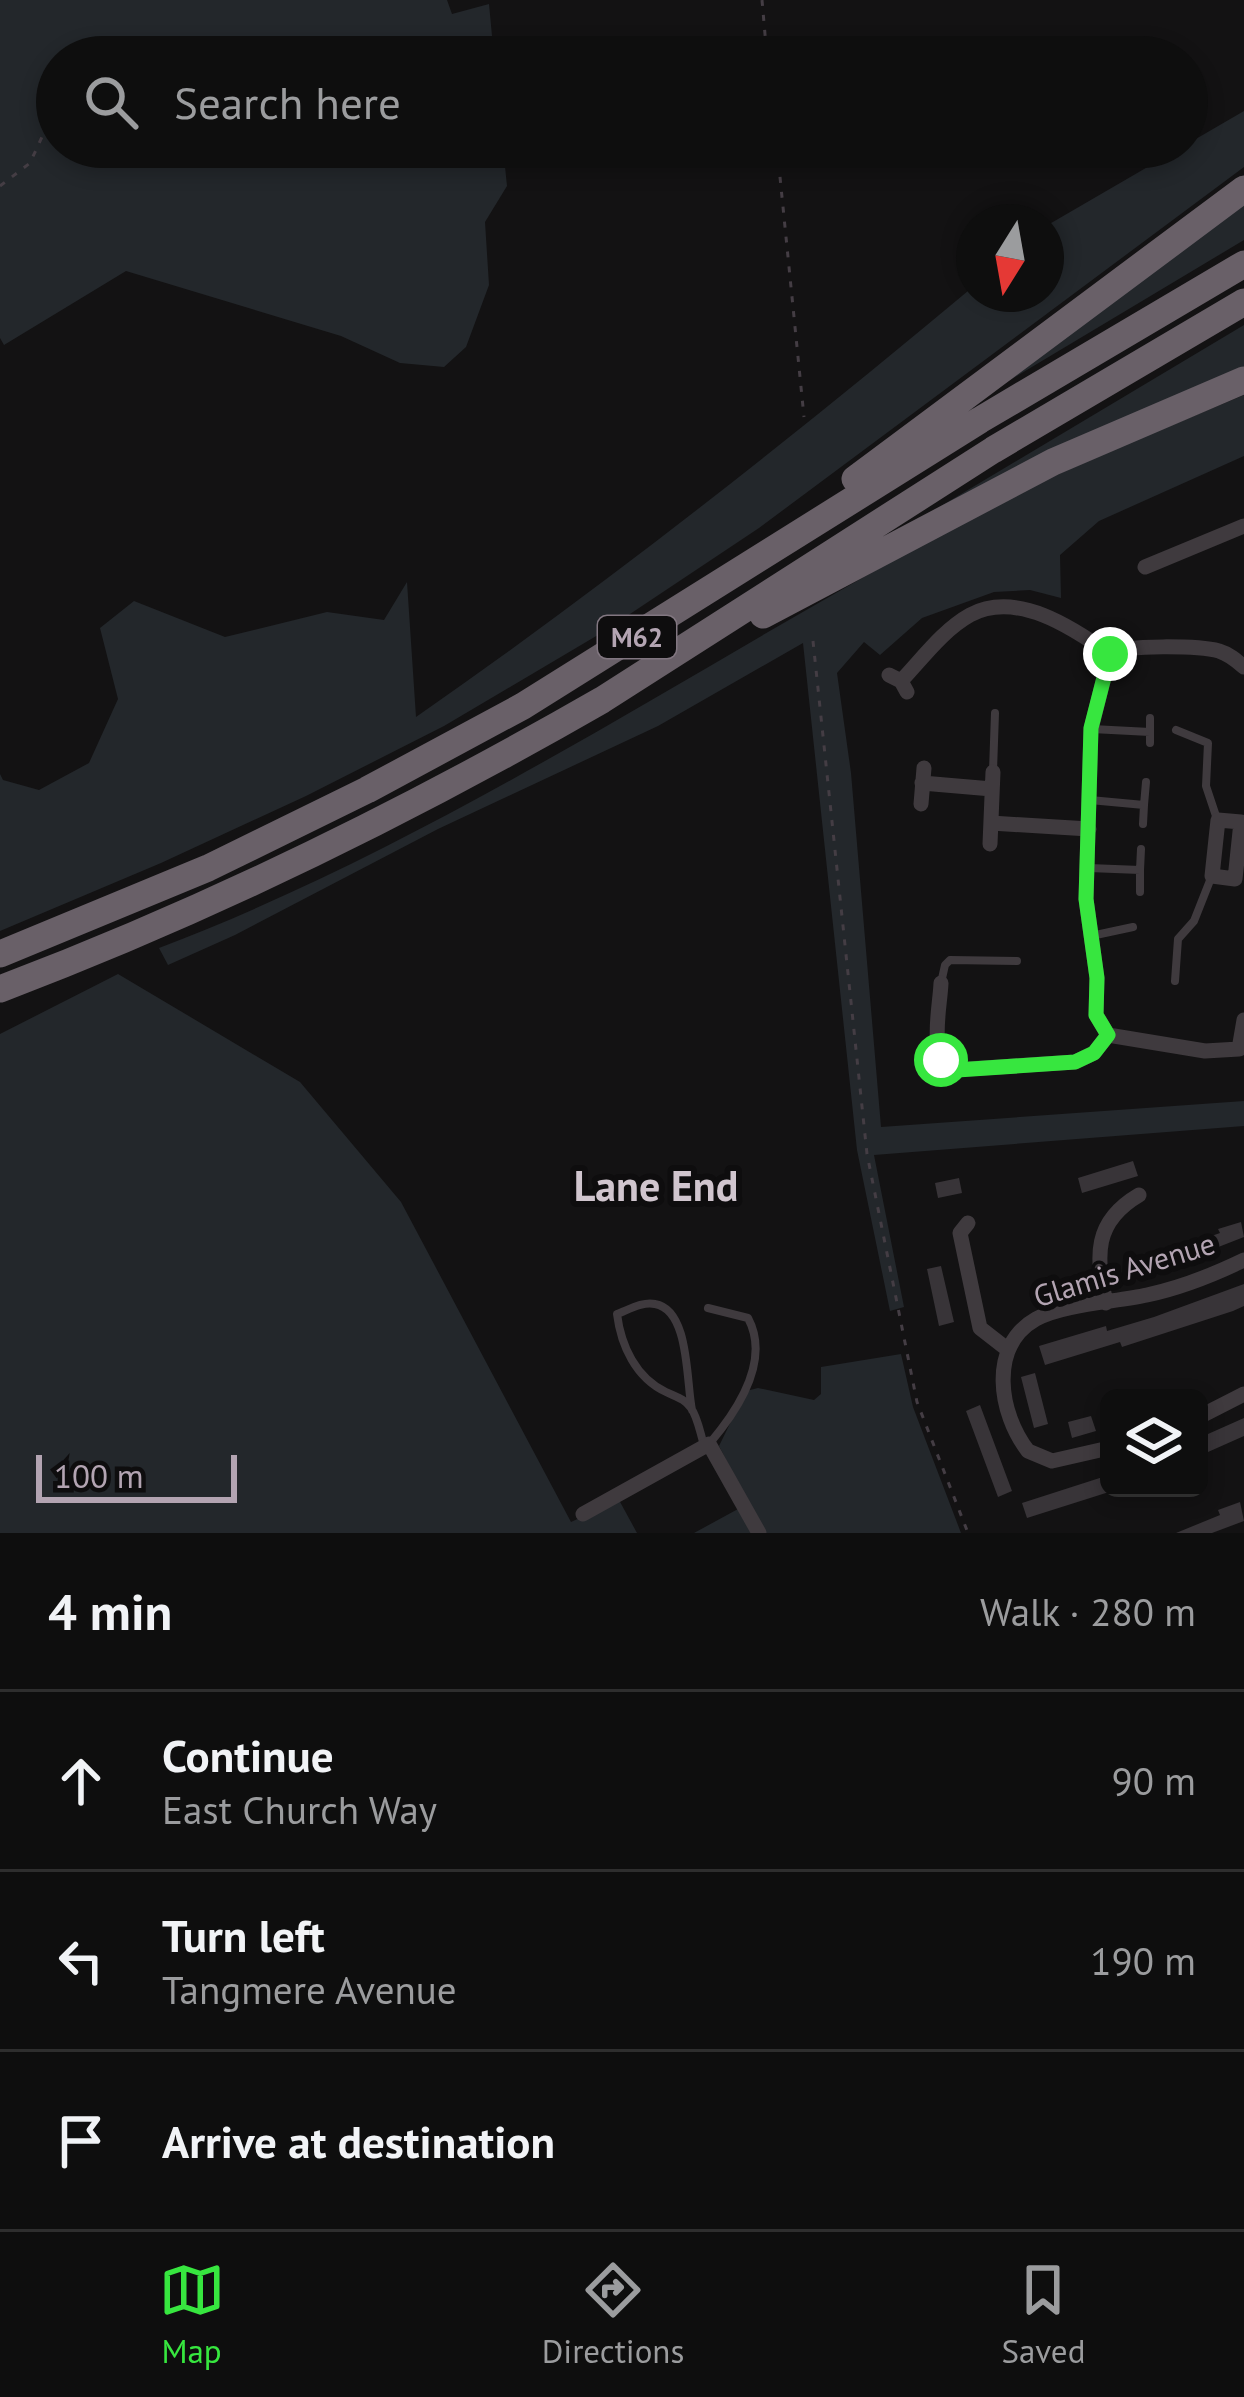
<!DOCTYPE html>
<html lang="en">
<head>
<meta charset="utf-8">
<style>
	body { margin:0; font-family:"PT Sans",sans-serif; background:#171717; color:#f1f3f6 }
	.controls { position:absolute; right:36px; bottom:36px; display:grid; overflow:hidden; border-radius:18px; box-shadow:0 6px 18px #0003 }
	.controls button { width:108px; height:108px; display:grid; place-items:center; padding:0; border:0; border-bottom:3px solid #2e2e2e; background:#0e0e0e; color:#f1f3f6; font:60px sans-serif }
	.compass { position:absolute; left:956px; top:204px; width:108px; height:108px; border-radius:50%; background:#0e0e0e; box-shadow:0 6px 18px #0003; rotate:191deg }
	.scale { position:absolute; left:36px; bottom:30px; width:201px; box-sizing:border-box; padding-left:12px; border:6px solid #b3a4b2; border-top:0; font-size:33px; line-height:42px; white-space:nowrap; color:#b3a4b2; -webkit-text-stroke:9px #0e0d0e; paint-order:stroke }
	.stop { position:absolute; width:36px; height:36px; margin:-27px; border:9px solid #37e63f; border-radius:50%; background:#fff }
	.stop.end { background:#37e63f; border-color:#fff; box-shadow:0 3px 12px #0008 }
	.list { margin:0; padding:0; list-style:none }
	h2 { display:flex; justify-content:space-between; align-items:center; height:156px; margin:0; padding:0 48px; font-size:51px }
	h2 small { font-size:39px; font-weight:400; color:#9b9c9e }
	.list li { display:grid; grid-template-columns:78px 1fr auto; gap:36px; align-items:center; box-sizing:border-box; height:180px; padding:0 48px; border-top:3px solid #2e2e2e }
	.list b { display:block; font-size:45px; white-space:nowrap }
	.list p { margin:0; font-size:39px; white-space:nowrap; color:#9b9c9e }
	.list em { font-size:39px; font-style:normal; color:#9b9c9e }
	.icon { flex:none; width:66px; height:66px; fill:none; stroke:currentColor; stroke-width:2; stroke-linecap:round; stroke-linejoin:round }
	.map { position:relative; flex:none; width:1244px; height:1533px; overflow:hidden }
	.search { position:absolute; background:#0e0e0e; box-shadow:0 6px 18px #0003; left:36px; right:36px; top:36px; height:132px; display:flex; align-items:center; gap:30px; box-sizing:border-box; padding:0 42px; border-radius:66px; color:#9b9c9e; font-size:45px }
	.sheet { height:696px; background:#0e0e0e }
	nav { display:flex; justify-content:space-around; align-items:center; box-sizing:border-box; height:168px; border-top:3px solid #2e2e2e; background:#0e0e0e; font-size:33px; color:#9b9c9e }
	nav a { display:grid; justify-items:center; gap:6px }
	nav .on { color:#37e63f }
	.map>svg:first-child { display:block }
	.green { fill:#23272b }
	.building { fill:#383438 }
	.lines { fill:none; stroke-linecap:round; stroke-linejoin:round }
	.path { stroke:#443d44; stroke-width:3; stroke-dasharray:6 9; stroke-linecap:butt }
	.service { stroke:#3f3a3e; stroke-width:8 }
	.minor { stroke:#3f3a3e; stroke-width:15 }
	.motorway { stroke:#696068; stroke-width:27 }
	.route { stroke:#37e63f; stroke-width:15 }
	.labels { text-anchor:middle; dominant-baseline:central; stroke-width:12; stroke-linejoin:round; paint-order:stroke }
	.shield { fill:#0e0d0e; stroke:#827781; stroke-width:3 }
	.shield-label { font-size:27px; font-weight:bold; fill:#b3a4b2 }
	.street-label { font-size:30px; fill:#b3a4b2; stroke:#0e0d0e }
	.district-label { font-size:42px; font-weight:bold; fill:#d0c5ce; stroke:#0e0d0e }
</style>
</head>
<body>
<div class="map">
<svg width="1244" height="1533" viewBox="0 0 1244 1533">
	<rect width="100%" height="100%" fill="#131213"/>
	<path class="green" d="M0,0H447L452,14L489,4L494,57H57V147H503L507,186L485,222L489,285L466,347L444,367L400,363L341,336L126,271L4,345L0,338Z
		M1244,111V167L759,528L603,632L444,726L306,796L161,863L0,931V774L3,780L39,790L89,763L118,699L100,628L134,601L225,637L327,612L384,620L407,582L416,717C610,582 793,437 974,286V294H1046V226Z
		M1244,197V240L965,407Z
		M1244,325V370L931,512Z
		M1244,395V456L1099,521L1060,555L1061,598L1030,590L994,592L922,618L880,655L864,642L837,673L851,773L881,1127L1244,1101V1126L874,1155L904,1307L890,1311L857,1150L803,643L658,726L438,829L235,935L168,965L159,948C461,833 725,645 1011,497C1086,459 1166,428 1244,395Z
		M118,974L300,1082L401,1202L571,1522L619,1500L637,1533H0V1034Z
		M901,1354L913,1407L961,1533H764L719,1446L746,1391L758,1388L814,1400L821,1394V1367Z
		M738,1509L751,1533H694Z"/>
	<path class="building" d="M1133,1161L1138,1176L1082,1193L1078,1178Z
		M959,1178L962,1193L938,1198L935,1183Z
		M1241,1222L1244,1237L1162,1269L1157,1255L1220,1233L1218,1229Z
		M941,1266L954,1322L939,1326L927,1269Z
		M1244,1284V1306L1233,1311L1122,1347L1120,1342L1045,1365L1039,1346L1106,1326L1107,1331L1154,1317Z
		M1035,1373L1048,1424L1034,1428L1021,1377Z
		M980,1405L1012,1491L998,1497L966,1411Z
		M1091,1416L1096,1431L1072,1438L1068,1422Z
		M1244,1418V1436L1199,1456V1438Z
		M1109,1475V1492L1027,1518L1022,1503Z
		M1240,1502L1244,1521L1212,1533H1176L1220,1515L1218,1510Z"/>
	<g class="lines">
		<path class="path" d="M762,0L767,57
			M38,89L57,88
			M777,147L804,417
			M0,186L30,163L47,126L57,115
			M813,641L867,1154L917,1402L968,1533"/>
		<path class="service" d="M1150,718V732
			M1092,729L1150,732V743
			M1176,730L1208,743L1206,786L1217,819
			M993,771L995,713
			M1090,800L1144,805L1143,824
			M1144,805L1146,782
			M1089,868L1140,870V892
			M1140,870L1141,849
			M1091,936L1133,927
			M1175,981L1178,939L1194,921L1211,878
			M941,983L945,965L950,960L1017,961
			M708,1308L748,1318C771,1361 738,1410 710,1443
			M692,1410C686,1382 690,1310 655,1304C643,1301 628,1310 617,1314C621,1346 636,1378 666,1392C676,1397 684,1398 691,1408C698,1418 700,1433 704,1445"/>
		<path class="minor" d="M1145,567L1244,526
			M1244,667C1236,660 1229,654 1219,651C1200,646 1125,644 1110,654L1091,729L1086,899L1097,978L1096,1015L1108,1035L1205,1051L1239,1049L1244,1020
			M889,675L901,681L907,692
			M901,681C922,659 943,630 970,615C1017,590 1073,628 1110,654
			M922,783L992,789
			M921,804L924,768
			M1218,820L1241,822L1235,879L1212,876Z
			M991,823L1089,829
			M990,844L993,772
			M941,983C940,1009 928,1054 952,1070L1075,1062L1094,1053L1108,1035
			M968,1223L960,1233L980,1328L1007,1349
			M1106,1303C1096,1256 1093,1222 1139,1195
			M1199,1417L1244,1394
			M1109,1448L1052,1461L1028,1451C999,1414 988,1346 1036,1319C1063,1304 1116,1302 1147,1295C1180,1288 1213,1275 1244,1260
			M583,1514L709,1444L759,1533"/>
		<path class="motorway" d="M855,479L1244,189
			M763,615L1053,462L1244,380
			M0,954L208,868L367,790L523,706L980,420L1244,264
			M0,989C209,910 409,811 602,700L993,450L1244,302"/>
	</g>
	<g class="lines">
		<path class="route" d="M941,1060L957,1070L1075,1062L1094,1053L1108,1035L1096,1015L1097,978L1086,899L1091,728L1110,654"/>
	</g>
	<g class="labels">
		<rect class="shield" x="598" y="616" width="78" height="42" rx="9"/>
		<g class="shield-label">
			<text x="637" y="637">M62</text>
		</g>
		<g class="street-label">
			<text transform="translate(1124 1269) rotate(-17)">Glamis Avenue</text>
		</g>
		<g class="district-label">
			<text x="656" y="1185">Lane End</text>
		</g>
	</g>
</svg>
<div class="controls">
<button><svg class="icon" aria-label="layers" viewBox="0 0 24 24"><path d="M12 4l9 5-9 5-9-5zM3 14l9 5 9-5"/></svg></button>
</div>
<svg class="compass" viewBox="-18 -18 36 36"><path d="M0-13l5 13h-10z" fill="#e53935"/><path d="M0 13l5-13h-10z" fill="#9b9c9e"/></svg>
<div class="scale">100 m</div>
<div class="stop" style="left:941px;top:1060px"></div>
<div class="stop end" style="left:1110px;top:654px"></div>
<div class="search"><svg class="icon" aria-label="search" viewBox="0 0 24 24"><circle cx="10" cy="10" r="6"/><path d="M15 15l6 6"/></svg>Search here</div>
</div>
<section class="sheet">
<h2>4 min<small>Walk · 280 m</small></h2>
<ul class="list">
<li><svg class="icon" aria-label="ahead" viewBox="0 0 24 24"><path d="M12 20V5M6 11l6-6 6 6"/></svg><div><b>Continue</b><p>East Church Way</p></div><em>90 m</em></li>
<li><svg class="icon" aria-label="left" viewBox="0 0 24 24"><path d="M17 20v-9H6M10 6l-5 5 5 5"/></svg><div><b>Turn left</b><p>Tangmere Avenue</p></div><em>190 m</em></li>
<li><svg class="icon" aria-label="arrive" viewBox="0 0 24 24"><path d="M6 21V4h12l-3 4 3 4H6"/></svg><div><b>Arrive at destination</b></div></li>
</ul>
</section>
<nav>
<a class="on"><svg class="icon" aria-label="map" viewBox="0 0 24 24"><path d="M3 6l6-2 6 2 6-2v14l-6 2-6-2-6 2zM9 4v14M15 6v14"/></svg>Map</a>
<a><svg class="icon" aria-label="directions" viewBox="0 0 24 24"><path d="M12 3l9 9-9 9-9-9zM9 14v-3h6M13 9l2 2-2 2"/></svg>Directions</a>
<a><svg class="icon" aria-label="saved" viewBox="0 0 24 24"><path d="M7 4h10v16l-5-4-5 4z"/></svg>Saved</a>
</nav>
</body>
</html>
